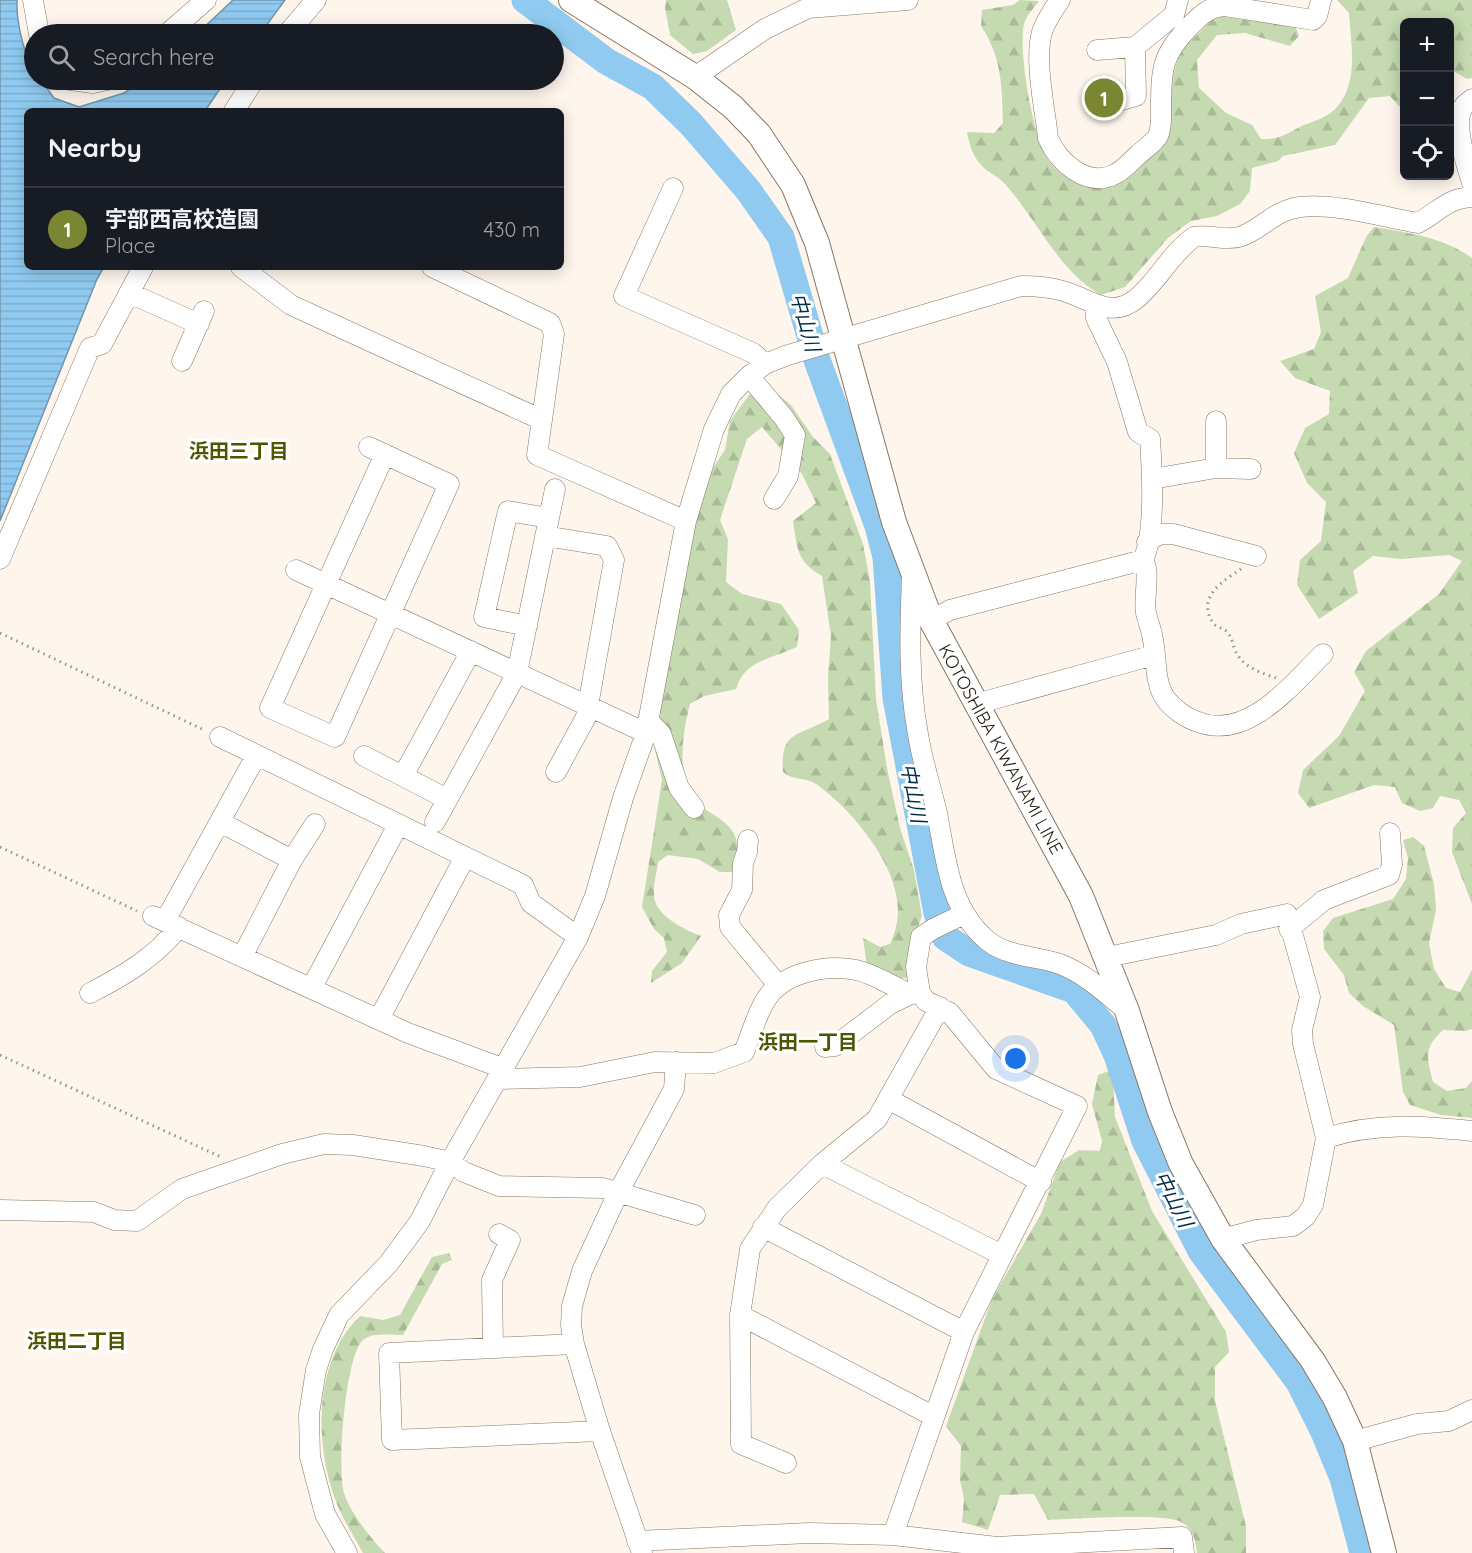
<!DOCTYPE html>
<html lang="en">
<head>
<meta charset="utf-8">
<style>
	body { margin:0; font-family:Quicksand,"Noto Sans JP",sans-serif; background:#242831; color:#f1f3f6 }
	.controls { position:absolute; right:18px; top:18px; display:grid; overflow:hidden; border-radius:9px; box-shadow:0 3px 15px #0003 }
	.controls button { width:54px; height:54px; display:grid; place-items:center; padding:0; border:0; border-bottom:2px solid #363941; background:#171b24; color:#f1f3f6; font:30px sans-serif }
	.you { position:absolute; left:1016px; top:1059px; width:21px; height:21px; margin:-15px; border:4px solid #fff; border-radius:50%; background:#1a73e8; box-shadow:0 0 0 9px #1a73e833 }
	.badge { display:grid; place-items:center; width:39px; height:39px; border-radius:50%; background:#7b8633; color:#fff; font-size:20px; font-weight:700 }
	.pin { position:absolute; translate:-50% -50%; border:3px solid #fff; box-shadow:0 2px 6px #0006 }
	.list { margin:0; padding:0; list-style:none }
	h2 { display:flex; justify-content:space-between; align-items:center; height:78px; margin:0; padding:0 24px; font-size:26px }
	h2 small { font-size:20px; font-weight:400; color:#9ea1a6 }
	.list li { display:grid; grid-template-columns:39px 1fr auto; gap:18px; align-items:center; box-sizing:border-box; height:84px; padding:0 24px; border-top:2px solid #363941 }
	.list b { display:block; font-size:22px; white-space:nowrap }
	.list p { margin:0; font-size:20px; white-space:nowrap; color:#9ea1a6 }
	.list em { font-size:20px; font-style:normal; color:#9ea1a6 }
	.icon { flex:none; width:33px; height:33px; fill:none; stroke:currentColor; stroke-width:2; stroke-linecap:round; stroke-linejoin:round }
	.map { position:relative; flex:none; width:1472px; height:1553px; overflow:hidden }
	.search { position:absolute; background:#171b24; box-shadow:0 3px 15px #0003; left:24px; top:24px; width:540px; height:66px; display:flex; align-items:center; gap:15px; box-sizing:border-box; padding:0 21px; border-radius:33px; color:#9ea1a6; font-size:22px }
	.panel { position:absolute; background:#171b24; box-shadow:0 3px 15px #0003; left:24px; top:108px; width:540px; height:162px; border-radius:9px }
	.map>svg:first-child { display:block }
	.forest { fill:url(#forest-firs) }
	.water { fill:url(#water-rules); stroke:#6f96ae; stroke-width:1.5 }
	.lines { fill:none; stroke-linecap:round; stroke-linejoin:round }
	.river { stroke:#90caf0; stroke-width:27 }
	.minor-casing { stroke:#877663; stroke-width:21 }
	.major-casing { stroke:#877663; stroke-width:26 }
	.path { stroke:#9a938a; stroke-width:3; stroke-dasharray:1.5 4.5; stroke-linecap:butt }
	.minor { stroke:#fff; stroke-width:20 }
	.major { stroke:#fff; stroke-width:24 }
	.labels { text-anchor:middle; dominant-baseline:central; stroke-width:6; stroke-linejoin:round; paint-order:stroke }
	.street-label { font-size:18px; fill:#231c14; stroke:#fff }
	.water-label { font-size:20px; font-style:italic; fill:#002f48; stroke:#fff }
	.neighbourhood-label { font-size:20px; font-weight:bold; fill:#4d5600; stroke:#fff }
</style>
</head>
<body>
<div class="map">
<svg width="1472" height="1553" viewBox="0 0 1472 1553">
	<defs>
		<pattern id="forest-firs" width="22" height="20" patternUnits="userSpaceOnUse" patternTransform="scale(1.5)"><rect width="22" height="20" fill="#c5dab0"/><path d="M5 1l3.5 6h-7zM16 11l3.5 6h-7z" fill="#a9ba96"/></pattern>
		<pattern id="water-rules" width="6" height="5" patternUnits="userSpaceOnUse" patternTransform="scale(1.5)"><rect width="6" height="5" fill="#90caf0"/><path d="M0 2.5h6" fill="none" stroke="#7cadcd"/></pattern>
	</defs>
	<rect width="100%" height="100%" fill="#fef6ed"/>
	<path class="forest" d="M666,0H727L736,30L707,51L693,54L670,35L665,8Z
		M1020,0L1039,1C1034,8 1026,16 1024,24C1018,53 1033,141 1051,164C1068,185 1097,181 1120,180L1168,133L1173,75L1180,52L1211,21L1225,15L1295,25L1299,36L1290,46L1245,33L1217,35L1197,60L1199,88L1226,113L1252,125L1261,139C1281,139 1284,135 1300,127C1312,121 1328,118 1337,107C1359,82 1351,44 1349,13L1337,0H1472V78L1467,79L1450,69V22H1404V106H1399L1390,96L1369,98L1335,145L1283,156L1278,161L1252,168L1250,191L1240,204L1217,216L1191,221L1168,238L1125,287L1101,295C1057,270 1037,219 1004,183C998,176 988,173 982,166C973,157 969,144 967,132L994,133L1003,123C1002,87 1002,57 981,26L982,10L1013,5Z
		M1374,227C1409,233 1443,237 1472,258V904L1452,852L1453,828L1466,813L1459,800L1440,796L1433,808L1420,811L1402,803L1395,787L1374,785L1309,808L1298,793L1303,770L1339,736L1365,691L1354,672L1366,651L1439,594L1462,561L1449,555L1401,559L1373,556L1353,571L1358,593L1319,619L1297,585L1300,560L1321,541L1326,502L1307,483L1294,453L1305,428L1329,414L1330,391L1295,378L1280,361L1314,349L1321,332L1315,296L1348,278L1366,237Z
		M769,387L791,405L813,437L830,454L863,544L870,582L876,699L887,768L900,828L914,870L922,916L913,942L908,978H892L867,966L863,938L880,947L890,944C893,937 896,929 897,922C906,873 853,810 816,784C806,777 793,781 783,772C780,730 798,737 829,719L828,677L831,636L822,576C797,562 797,548 793,521L816,503L802,474L762,427L747,439L720,520L728,539L726,582L742,594L781,604L799,630L797,647C771,659 745,660 736,689L704,696L690,704C683,731 678,764 689,791C699,815 734,816 737,844C738,853 734,864 732,872H720L698,859L668,855L658,862C657,872 653,884 654,895C654,915 685,930 701,936L682,963L651,983L652,971L667,952L664,938L654,929L642,907L662,780L654,746L664,731L657,707L691,530L712,469L725,450L730,421L752,391Z
		M1413,837L1424,846L1434,884L1436,910L1429,943L1434,969L1446,988L1460,992L1472,970V1029L1465,1031L1443,1030C1423,1048 1427,1058 1433,1082L1447,1091L1466,1088L1472,1081V1118L1441,1115L1410,1105L1403,1092L1394,1025L1363,1006L1349,993L1344,975L1324,949L1323,931L1333,918L1393,899L1406,879L1408,858L1403,840Z
		M1109,1071L1113,1078L1115,1117L1152,1211L1226,1332L1229,1352L1215,1367V1401L1246,1526V1553H1197C1195,1540 1194,1529 1181,1522C1164,1513 1072,1519 1048,1520L1034,1494L1000,1495L988,1530L962,1522L964,1499L960,1480L961,1446L946,1426L992,1299L1041,1214L1060,1162L1079,1150L1100,1151L1102,1141L1092,1104L1098,1075Z
		M449,1253L452,1260L442,1264L403,1335C391,1335 372,1332 363,1340C345,1356 337,1469 344,1493C349,1511 372,1540 385,1553H363C354,1537 344,1521 337,1504C314,1447 313,1360 360,1316L383,1320L400,1315L432,1257Z"/>
	<path class="water" d="M0,0H17C16,20 21,39 27,57C30,66 34,69 34,80H41L54,98L79,107L124,93L143,80H226L205,111H27V267H104L97,279L0,521Z
		M233,0H285L260,34H197Z"/>
	<g class="lines">
		<path class="river" d="M525,0L606,61L653,87L691,124L748,190L781,237L817,360L878,526L886,557L896,698L937,913L945,937L969,953L1074,990L1103,1025L1117,1055L1145,1141L1201,1251L1299,1382L1324,1432L1343,1478L1363,1553"/>
		<defs>
			<path id="minor" d="M33,0L39,34
				M1060,0C1053,10 1046,20 1042,32C1034,61 1045,108 1048,138C1058,162 1086,187 1113,175C1122,172 1131,161 1138,155C1144,149 1154,143 1158,136C1162,127 1161,117 1161,108C1161,69 1162,54 1190,26C1202,14 1209,7 1225,6L1313,20L1317,16L1321,0
				M167,34L206,0
				M287,34L316,0
				M1097,50L1135,47L1174,15L1178,0
				M695,77L765,29L808,8L908,0
				M70,80L93,83L107,80
				M1472,99C1469,102 1463,105 1462,109C1453,126 1467,166 1472,183
				M1102,106L1136,96L1135,47
				M234,111L254,80
				M673,188L624,296L753,353L765,364
				M241,267L291,305L542,420
				M432,267L550,323L554,334L537,455L686,521
				M129,293L199,324
				M1096,306V318L1117,362L1138,432L1150,439C1152,470 1156,532 1143,560C1151,572 1143,598 1146,613C1148,622 1152,631 1153,640C1157,659 1154,681 1165,698C1173,709 1186,718 1198,722C1248,741 1291,685 1323,654
				M182,361L204,311
				M749,376L784,418L795,435L788,476L774,499
				M1216,421V468
				M369,447L449,484L335,737L270,708L385,454
				M1152,479L1216,468L1251,469
				M545,536L607,546L614,560L586,717L556,772
				M1147,542L1160,534H1173L1256,556
				M0,559L90,348L102,344L143,267
				M296,570L646,733
				M912,576C910,629 908,681 918,734C922,761 931,787 937,813C946,859 949,909 988,941C1008,957 1037,956 1060,964C1086,974 1107,994 1127,1011
				M931,620L950,610L1143,560
				M527,626L484,617L508,511L549,518
				M976,704L1154,655
				M648,720L661,734L679,788L694,808
				M220,737L523,885L531,903L578,937
				M364,756L447,799
				M403,776L471,651
				M220,822L292,860
				M435,822L517,673L555,489
				M748,840L747,852L743,863L742,890L729,915L730,927L778,985
				M153,916L408,1033L502,1068
				M165,921L256,756
				M1289,929L1324,900L1389,875L1392,865L1390,833
				M243,955L292,860L315,824
				M1107,957L1216,935L1241,924L1287,914L1310,997L1302,1030L1303,1044L1326,1138L1313,1205L1305,1217L1293,1226L1256,1230L1223,1239
				M312,987L398,825
				M90,993C125,975 154,958 179,927
				M379,1019L465,857
				M825,1047L835,1046L890,1004L911,994
				M497,1079L580,1077L655,1062L714,1063L744,1052C751,1035 756,1016 765,1001C782,972 826,964 856,970C875,974 893,987 911,994L920,993
				M890,1100L1041,1182
				M1326,1138C1377,1122 1420,1126 1472,1131
				M822,1164L1002,1255
				M0,1210L94,1212L114,1220L137,1221L182,1189L282,1154L324,1144L353,1145L424,1156L450,1162L464,1172L499,1186L603,1188L695,1215
				M763,1227L964,1332
				M740,1315L933,1416
				M574,1344L389,1353L392,1440L600,1431
				M493,1348L492,1280L510,1240L499,1234
				M1355,1441L1417,1424L1449,1421L1472,1410
				M786,1463L741,1444L740,1315L750,1249L777,1208L822,1164L877,1119L940,1007
				M893,1535L964,1332L1077,1106L996,1069L950,1013L926,1001L920,993L916,967L921,937L933,929L964,914
				M637,1541L809,1533L893,1535L997,1547L1182,1537L1184,1553
				M347,1553L325,1514L310,1457L309,1414L316,1370L323,1349L339,1315L389,1263L420,1221L450,1162L578,937L595,896L623,798L646,733L686,521L714,429L731,394L749,376L765,364L788,355L1021,286C1035,286 1049,287 1063,291C1089,298 1110,320 1136,299C1158,281 1171,253 1194,237C1208,234 1225,241 1239,237C1262,230 1272,211 1300,207C1336,203 1383,217 1418,223C1438,212 1448,198 1472,197
				M642,1553L600,1431L574,1344L571,1325L572,1306L582,1271L619,1191L674,1089L676,1062"/>
			<path id="major" d="M571,0L695,77L733,107L759,134L793,185L817,243L894,522L931,620L1081,896L1127,1011L1160,1112L1181,1164L1223,1239L1313,1361L1335,1398L1355,1441L1384,1553"/>
		</defs>
		<use href="#minor" class="minor-casing"/>
		<use href="#major" class="major-casing"/>
		<path class="path" d="M1241,569C1223,581 1196,597 1213,623C1217,628 1225,628 1228,633C1233,639 1233,648 1237,654C1245,668 1262,673 1276,678
			M0,633L204,730
			M0,847L137,911
			M0,1055L221,1157"/>
		<use href="#minor" class="minor"/>
		<use href="#major" class="major"/>
	</g>
	<g class="labels">
		<g class="street-label">
			<text transform="translate(1001 749) rotate(61)">KOTOSHIBA KIWANAMI LINE</text>
		</g>
		<g class="water-label">
			<text transform="translate(806 322) rotate(74)">中山川</text>
			<text transform="translate(914 793) rotate(79)">中山川</text>
			<text transform="translate(1174 1199) rotate(63)">中山川</text>
		</g>
		<g class="neighbourhood-label">
			<text x="239" y="450">浜田三丁目</text>
			<text x="808" y="1041">浜田一丁目</text>
			<text x="77" y="1340">浜田二丁目</text>
		</g>
	</g>
</svg>
<div class="controls">
<button>+</button>
<button>−</button>
<button><svg class="icon" aria-label="locate" viewBox="0 0 24 24"><circle cx="12" cy="12" r="6"/><path d="M12 2v4M12 18v4M2 12h4M18 12h4"/></svg></button>
</div>
<div class="you"></div>
<div class="pin badge" style="left:1104px;top:98px">1</div>
<div class="search"><svg class="icon" aria-label="search" viewBox="0 0 24 24"><circle cx="10" cy="10" r="6"/><path d="M15 15l6 6"/></svg>Search here</div>
<section class="panel">
<h2>Nearby<small></small></h2>
<ul class="list">
<li><span class="badge">1</span><div><b>宇部西高校造園</b><p>Place</p></div><em>430 m</em></li>
</ul>
</section>
</div>
</body>
</html>
